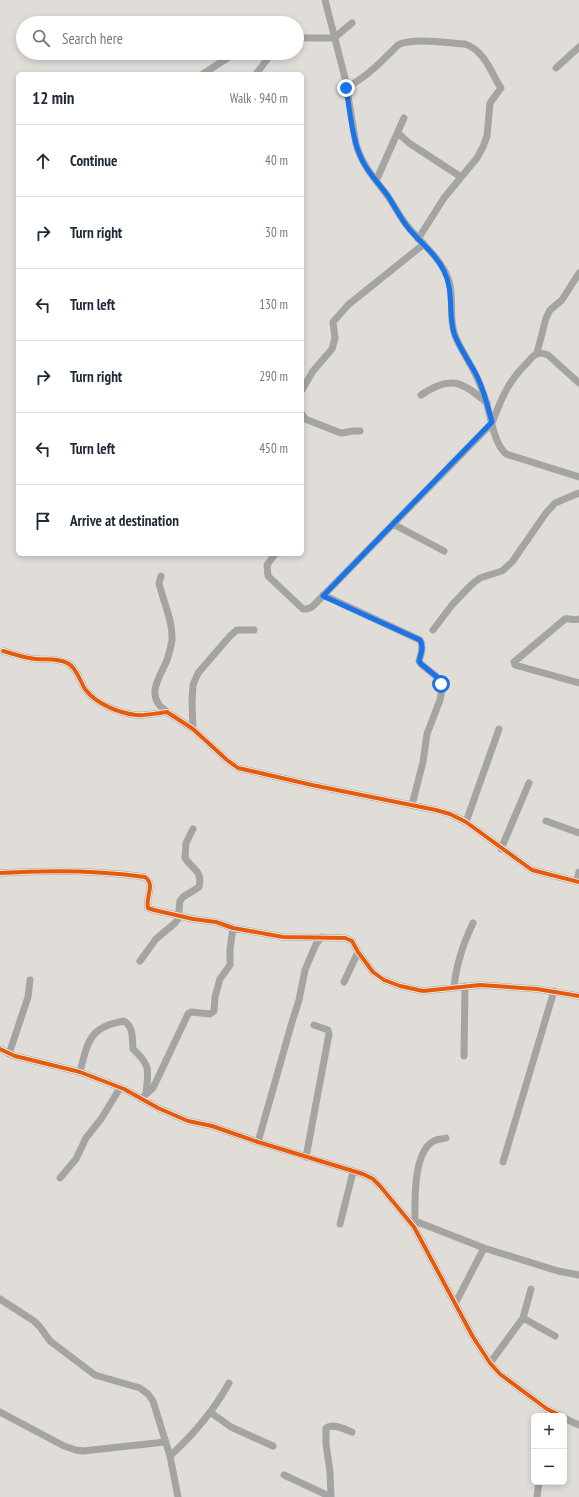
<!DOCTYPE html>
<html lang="en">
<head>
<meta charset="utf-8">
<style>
	body { margin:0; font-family:"PT Sans Narrow",sans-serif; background:#f2f2f3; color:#1f2937 }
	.controls { position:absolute; right:12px; bottom:12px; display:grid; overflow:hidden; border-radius:6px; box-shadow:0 2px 6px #0003 }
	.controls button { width:36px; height:36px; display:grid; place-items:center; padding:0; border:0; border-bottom:1px solid #e0e1e3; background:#fff; color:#1f2937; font:20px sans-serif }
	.stop { position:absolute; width:12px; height:12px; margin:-9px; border:3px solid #1a73e8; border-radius:50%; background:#fff }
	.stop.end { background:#1a73e8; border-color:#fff; box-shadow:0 1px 4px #0008 }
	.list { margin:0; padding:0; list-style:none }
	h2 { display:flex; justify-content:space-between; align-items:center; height:52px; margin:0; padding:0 16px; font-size:17px }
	h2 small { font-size:13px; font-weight:400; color:#747a83 }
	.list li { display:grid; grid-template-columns:26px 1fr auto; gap:12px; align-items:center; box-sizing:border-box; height:72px; padding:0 16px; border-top:1px solid #e0e1e3 }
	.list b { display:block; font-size:15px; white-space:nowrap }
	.list em { font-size:13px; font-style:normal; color:#747a83 }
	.icon { flex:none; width:22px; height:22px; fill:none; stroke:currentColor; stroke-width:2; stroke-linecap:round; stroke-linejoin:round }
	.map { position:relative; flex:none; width:579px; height:1497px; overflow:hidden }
	.search { position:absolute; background:#fff; box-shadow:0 2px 6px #0003; left:16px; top:16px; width:288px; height:44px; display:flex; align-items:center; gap:10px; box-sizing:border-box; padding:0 14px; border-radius:22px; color:#747a83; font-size:15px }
	.panel { position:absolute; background:#fff; box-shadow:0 2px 6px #0003; left:16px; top:72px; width:288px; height:484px; border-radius:6px }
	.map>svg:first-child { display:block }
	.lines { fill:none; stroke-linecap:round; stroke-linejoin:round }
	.minor { stroke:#a4a4a3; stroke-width:7 }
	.cycleway-casing { stroke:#f0ebe3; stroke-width:6 }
	.cycleway { stroke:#e8590c; stroke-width:4 }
	.route { stroke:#1a73e8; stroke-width:5 }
</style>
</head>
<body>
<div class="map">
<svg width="579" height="1497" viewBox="0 0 579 1497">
	<rect width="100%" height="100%" fill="#e0ddd9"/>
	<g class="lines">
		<path class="minor" d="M325,0L345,78L356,144C362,165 374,178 387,195C395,206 400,218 409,228C423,245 442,259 449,281C454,298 449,315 454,332C456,341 462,349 466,357C473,369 480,382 484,395C491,413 492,441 506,454L579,477
			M297,38H334L352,23
			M556,68L579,47
			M203,74L235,53
			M256,74L272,53
			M346,88C367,77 382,61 398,45C411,37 449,43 465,44C483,50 490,69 499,85L501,88L490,103L487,136L483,147L477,158L444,198L418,239
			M398,133L409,143L461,177
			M376,181L404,118
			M537,353L546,318L550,310L562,300L579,273
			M302,390L313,371L332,349L335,338L333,322L348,305L424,244
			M421,395C450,375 462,381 487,403
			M302,414L305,419L341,433L353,431H360
			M393,524L444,551
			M275,554L267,565L268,576L303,609H307L312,607L492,423C501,400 507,383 525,365C533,357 535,350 548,355L579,383
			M161,576L159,583C163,601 173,621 172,640C171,647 169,654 167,660C162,673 149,690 158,703C160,707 164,709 167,712
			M323,595L420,640C424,646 421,654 419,661L421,664L437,677L441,684L442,689L440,700L427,734L423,762L412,805
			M579,619C574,621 570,618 565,619L514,662L515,665L579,683
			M433,630L452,605L471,585L480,578L502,571L512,562L546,513L555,503L579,493
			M3,651C14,654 24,658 36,659C46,660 59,658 69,664C77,669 80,681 85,689C96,704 119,713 136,715C146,716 157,713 167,712L193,729L227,760L238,768L312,785L436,810L450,814L466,822L532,870L579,882
			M193,729L192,701L193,685L198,673L230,636L237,630H254
			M546,821L579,833
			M466,822L499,729
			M501,849L529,783
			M0,873C48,870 97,870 145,877C156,885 145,897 148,908L154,910L193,919L216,922L233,928L283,937L345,938L352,941L358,952L373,972L384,980L400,986L423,991L480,985L537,989L579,996
			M577,881L579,872
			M140,961L156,939L175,923L178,919L180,901L183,897L199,887C203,871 192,869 185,858L186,843L193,829
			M344,982L358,952
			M454,988C456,964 463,944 473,923
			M0,1049L15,1056L80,1072L124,1089L158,1108L188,1121L212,1126L258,1142L363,1174L373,1179L380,1186L414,1227L473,1337L490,1363L500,1374L547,1409L561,1416
			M9,1054L28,997L30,980
			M464,1056L465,986
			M80,1072C88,1041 89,1027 124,1021C134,1027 132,1039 133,1049C152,1067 148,1070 146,1094
			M141,1099L153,1088L188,1014L191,1012L210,1014L214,1011L215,997L220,979L230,965V949L233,928
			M258,1142L292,1022L299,1000L305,970L316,944L322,937
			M306,1157L329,1034L328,1030L314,1025
			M503,1162L554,991
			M60,1178L76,1159L86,1138L101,1119L120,1088
			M415,1221L484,1248L558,1271L579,1275
			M340,1224L353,1172
			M415,1225C415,1203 412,1149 436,1140C439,1139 443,1139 446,1138
			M0,1299L34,1321L40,1327L50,1341L95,1375L140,1388L148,1394L153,1401L170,1456L178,1497
			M455,1304L484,1248
			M523,1318L555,1336
			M490,1363L523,1318L531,1289
			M0,1412L64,1446L76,1450L83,1451L165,1442
			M210,1412L231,1427L273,1446
			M564,1418L579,1425
			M170,1456C193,1435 214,1410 229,1383
			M284,1475L331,1497
			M331,1497L330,1472L326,1444V1428C333,1423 345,1429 352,1432
			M537,1497L539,1482"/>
		<defs>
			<path id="cycleway" d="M3,651C14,654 24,658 36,659C46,660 59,658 69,664C77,669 80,681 85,689C96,704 119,713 136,715C146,716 157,713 167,712L193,729L227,760L238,768L312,785L436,810L450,814L466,822L532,870L579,882
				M0,873C48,870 97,870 145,877C156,885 145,897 148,908L154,910L193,919L216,922L233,928L283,937L345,938L352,941L358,952L373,972L384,980L400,986L423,991L480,985L537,989L579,996
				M0,1049L15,1056L80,1072L124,1089L158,1108L188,1121L212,1126L258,1142L363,1174L373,1179L380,1186L414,1227L473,1337L490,1363L500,1374L547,1409L561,1416"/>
		</defs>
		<use href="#cycleway" class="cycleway-casing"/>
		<use href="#cycleway" class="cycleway"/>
	</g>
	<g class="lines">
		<path class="route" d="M346,88C350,109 351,133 359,153C365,170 378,182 388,196C395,207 401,219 409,229C421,243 436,254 444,271C454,291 448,312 454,333C459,348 470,362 477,376C484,391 488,407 492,422L323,596L420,640C424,646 421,654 419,661L421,664L437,677L441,684"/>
	</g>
</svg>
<div class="controls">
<button>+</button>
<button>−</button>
</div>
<div class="stop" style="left:441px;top:684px"></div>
<div class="stop end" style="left:346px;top:88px"></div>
<div class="search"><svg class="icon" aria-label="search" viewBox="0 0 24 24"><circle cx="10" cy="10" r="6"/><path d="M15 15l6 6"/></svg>Search here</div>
<section class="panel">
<h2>12 min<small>Walk · 940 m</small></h2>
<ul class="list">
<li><svg class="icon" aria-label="ahead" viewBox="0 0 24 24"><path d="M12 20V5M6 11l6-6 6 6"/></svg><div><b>Continue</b></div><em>40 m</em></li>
<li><svg class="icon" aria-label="right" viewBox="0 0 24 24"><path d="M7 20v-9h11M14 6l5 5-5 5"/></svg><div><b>Turn right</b></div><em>30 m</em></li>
<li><svg class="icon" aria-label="left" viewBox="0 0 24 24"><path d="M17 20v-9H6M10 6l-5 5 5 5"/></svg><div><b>Turn left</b></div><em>130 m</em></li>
<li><svg class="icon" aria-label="right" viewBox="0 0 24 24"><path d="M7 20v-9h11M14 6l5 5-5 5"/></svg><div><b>Turn right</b></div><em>290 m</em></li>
<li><svg class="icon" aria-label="left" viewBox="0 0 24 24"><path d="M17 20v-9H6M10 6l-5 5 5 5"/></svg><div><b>Turn left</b></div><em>450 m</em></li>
<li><svg class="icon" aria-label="arrive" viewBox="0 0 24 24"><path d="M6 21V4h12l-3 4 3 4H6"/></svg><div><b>Arrive at destination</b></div></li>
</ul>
</section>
</div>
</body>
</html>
